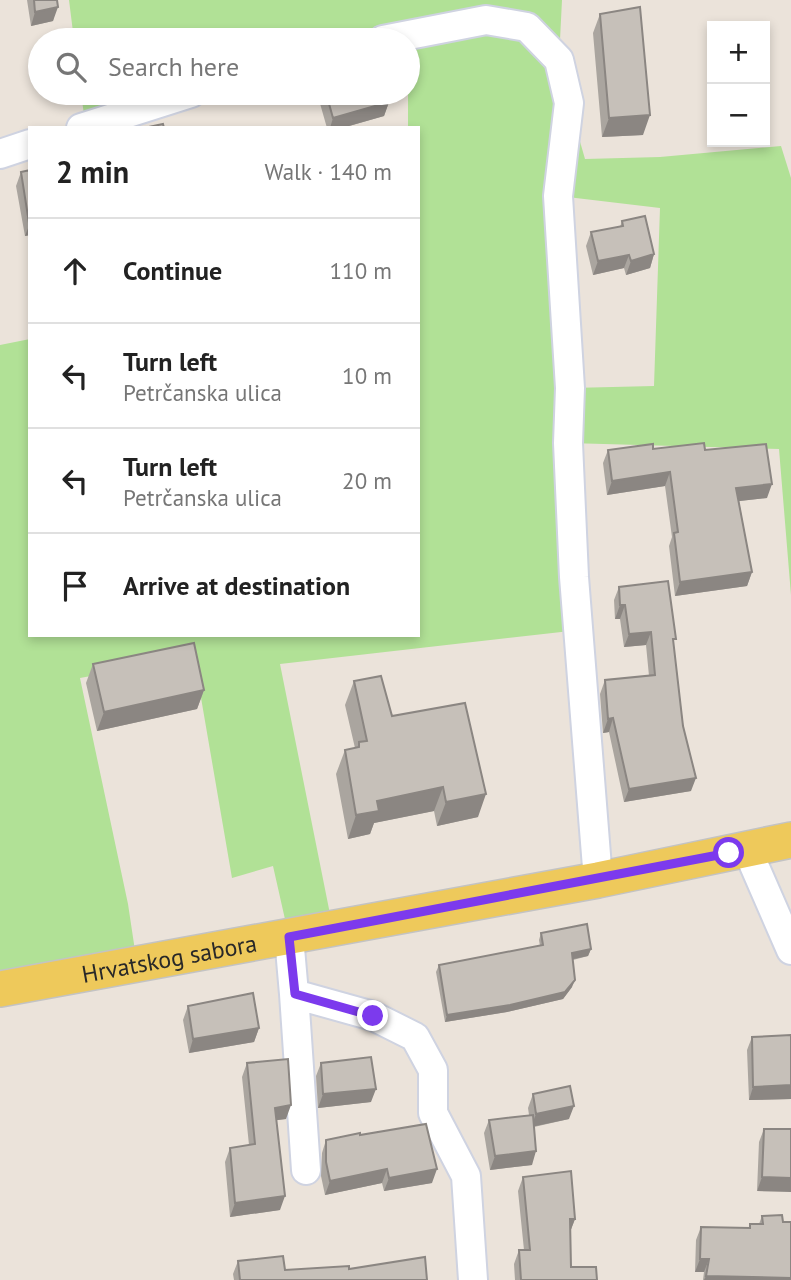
<!DOCTYPE html>
<html lang="en">
<head>
<meta charset="utf-8">
<style>
	body { margin:0; font-family:"PT Sans",sans-serif; background:#f2f2f2; color:#222 }
	.controls { position:absolute; right:21px; top:21px; display:grid; overflow:hidden; border-radius:0px; box-shadow:0 4px 10px #0003 }
	.controls button { width:63px; height:63px; display:grid; place-items:center; padding:0; border:0; border-bottom:2px solid #e0e0e0; background:#fff; color:#222; font:35px sans-serif }
	.stop { position:absolute; width:21px; height:21px; margin:-16px; border:5px solid #7c3aed; border-radius:50%; background:#fff }
	.stop.end { background:#7c3aed; border-color:#fff; box-shadow:0 2px 7px #0008 }
	.list { margin:0; padding:0; list-style:none }
	h2 { display:flex; justify-content:space-between; align-items:center; height:91px; margin:0; padding:0 28px; font-size:30px }
	h2 small { font-size:23px; font-weight:400; color:#767676 }
	.list li { display:grid; grid-template-columns:46px 1fr auto; gap:21px; align-items:center; box-sizing:border-box; height:105px; padding:0 28px; border-top:2px solid #e0e0e0 }
	.list b { display:block; font-size:26px; white-space:nowrap }
	.list p { margin:0; font-size:23px; white-space:nowrap; color:#767676 }
	.list em { font-size:23px; font-style:normal; color:#767676 }
	.icon { flex:none; width:38px; height:38px; fill:none; stroke:currentColor; stroke-width:2; stroke-linecap:round; stroke-linejoin:round }
	.map { position:relative; flex:none; width:791px; height:1280px; overflow:hidden }
	.search { position:absolute; background:#fff; box-shadow:0 4px 10px #0003; left:28px; top:28px; width:392px; height:77px; display:flex; align-items:center; gap:18px; box-sizing:border-box; padding:0 24px; border-radius:38px; color:#767676; font-size:26px }
	.panel { position:absolute; background:#fff; box-shadow:0 4px 10px #0003; left:28px; top:126px; width:392px; height:511px; border-radius:0px }
	.map>svg:first-child { display:block }
	.green { fill:#b1e196; fill-rule:evenodd }
	.lines { fill:none; stroke-linecap:round; stroke-linejoin:round }
	.minor-casing { stroke:#cfd3e1; stroke-width:32 }
	.major-casing { stroke:#c3c3c3; stroke-width:38 }
	.minor { stroke:#fff; stroke-width:28 }
	.major { stroke:#eec95b; stroke-width:35 }
	.wall { fill:#aaa59f }
	.shaded-wall { fill:#8b8682 }
	.building { fill:#c6c0b9; stroke:#8b8682; stroke-width:2 }
	.route { stroke:#7c3aed; stroke-width:9 }
	.labels { text-anchor:middle; dominant-baseline:central; stroke-width:7; stroke-linejoin:round; paint-order:stroke }
	.street-label { font-size:24px; fill:#282828; stroke:#fff }
</style>
</head>
<body>
<div class="map">
<svg width="791" height="1280" viewBox="0 0 791 1280">
	<rect width="100%" height="100%" fill="#ebe3da"/>
	<path class="green" d="M69,0H562L559,60L569,103L585,159L660,157L781,146L791,178V595L779,449L568,443L579,630L280,664L333,929L289,937L273,866L232,878L194,657L80,678L128,904L137,964L0,989V345L30,339V635H418V128H408V40H74ZM559,196L660,208L654,386L571,388Z
		M81,93H183L85,122Z"/>
	<g class="lines">
		<defs>
			<path id="minor" d="M383,40L486,20L527,27L559,60L569,103L558,196L570,388L568,443L574,577L598,880
				M81,128L191,93
				M0,154L30,144
				M747,849L791,950
				M289,937L294,994L373,1016L415,1037L433,1070V1113L466,1176L473,1280
				M294,994L306,1170"/>
			<g id="major">
				<path id="s1" d="M0,989L598,880L791,840"/>
			</g>
		</defs>
		<use href="#minor" class="minor-casing"/>
		<use href="#major" class="major-casing"/>
		<use href="#minor" class="minor"/>
		<use href="#major" class="major"/>
	</g>
	<path class="wall" d="M27,0H57L53,21L31,26Z
		M600,14L643,135L602,137L593,33Z
		M317,93H387L389,102L384,116L342,128H327Z
		M30,170V235L25,236L16,186L21,172Z
		M622,221L654,254L650,268L626,275L624,268L593,275L586,246L591,232L620,227Z
		M653,449L705,450L767,498L739,501L752,572L747,586L675,596L669,546L672,537L665,486L607,495L603,463L608,450Z
		M619,587L674,646L691,791L624,802L609,732L603,733L600,694L605,680L649,676L646,645L624,647L620,619H615L614,600Z
		M93,664L204,690L197,709L97,731L86,683Z
		M354,681L392,716L478,817L437,826L434,811L374,823L370,834L348,839L336,774L345,750L355,748L345,705Z
		M541,933L591,949L588,956L573,960L572,987L563,999L507,1012L445,1022L436,972L439,965L540,946L539,940Z
		M188,1006L259,1028L254,1042L189,1053L183,1020Z
		M791,1035V1099L749,1100L747,1050L752,1037Z
		M247,1063L286,1119L276,1120L280,1210L230,1217L225,1162L230,1148L249,1145L242,1077Z
		M321,1063L371,1102L318,1108L316,1076Z
		M533,1094L569,1119L534,1127L532,1165L490,1170L484,1133L489,1120L529,1115L528,1108Z
		M764,1129H791L757,1191L759,1142Z
		M360,1135L432,1183L384,1191L382,1183L325,1195L321,1176L322,1153L326,1140Z
		M523,1177L575,1219L570,1232L571,1267L597,1280H515L514,1264L519,1250H524L518,1191Z
		M762,1216L791,1280H703L704,1272H695L696,1240L701,1227L749,1228L750,1224H759Z
		M238,1261L285,1270L349,1269L427,1280H234L233,1274Z"/>
	<path class="shaded-wall" d="M58,7L53,21L31,26L35,12Z
		M389,102L384,116L342,128H330L333,118Z
		M650,115L643,135L602,137L609,118Z
		M30,223V235L25,236Z
		M654,254L650,268L626,275L631,261Z
		M629,255L624,268L593,275L598,261Z
		M670,472L665,486L607,495L612,481Z
		M772,484L767,498L731,502L736,488Z
		M752,572L747,586L675,596L680,582Z
		M620,605H625L620,619H615Z
		M651,632L646,645L624,647L629,634Z
		M204,690L197,709L97,731L104,712Z
		M613,718L609,732L603,733L608,719Z
		M696,778L691,791L624,802L629,789Z
		M443,787L434,811L374,823L370,834L348,839L356,815L377,801Z
		M486,794L478,817L437,826L446,802Z
		M591,949L588,956L569,960L572,953Z
		M575,980L572,987L563,999L507,1012L445,1022L447,1015Z
		M259,1028L254,1042L189,1053L193,1039Z
		M791,1085V1099L749,1100L753,1087Z
		M376,1089L371,1102L318,1108L323,1094Z
		M291,1105L286,1119L270,1121L275,1108Z
		M574,1106L569,1119L531,1127L536,1114Z
		M536,1151L532,1165L490,1170L495,1156Z
		M387,1169L382,1183L325,1195L330,1181Z
		M437,1169L432,1183L384,1191L389,1178Z
		M762,1177L791,1178V1192L757,1191Z
		M285,1196L280,1210L230,1217L235,1203Z
		M570,1219H575L570,1232Z
		M700,1259H709L704,1272H695Z
		M706,1276L791,1278V1280H704Z"/>
	<path class="building" d="M34,0H57L58,7L35,12Z
		M640,7L650,115L609,118L600,14Z
		M326,93H387L389,102L333,118Z
		M163,124L164,128H144Z
		M30,170V223H29L21,172Z
		M645,216L654,254L631,261L629,255L598,261L591,232L623,226L622,221Z
		M704,443L705,450L766,444L772,484L736,488L752,572L680,582L674,533L678,532L670,472L612,481L608,450L653,444V449Z
		M668,581L676,639H673L683,726L696,778L629,789L613,718L608,719L605,680L655,675L651,632L629,634L625,605H620L619,587Z
		M194,643L204,690L104,712L93,664Z
		M381,676L392,716L465,703L486,794L446,802L443,787L377,801L379,811L356,815L345,750L359,747V742L367,741L354,681Z
		M587,924L591,949L572,953L575,980L565,992L510,1005L447,1015L439,965L543,945L541,933Z
		M253,993L259,1028L193,1039L188,1006Z
		M791,1035V1085L753,1087L752,1037Z
		M371,1057L376,1089L323,1094L321,1063Z
		M288,1059L291,1105L275,1108L285,1196L235,1203L230,1148L255,1144L247,1063Z
		M570,1086L574,1106L536,1114L533,1094Z
		M533,1115L536,1151L495,1156L489,1120Z
		M426,1124L437,1169L389,1178L387,1169L330,1181L326,1162V1140L360,1133V1135Z
		M764,1129H791V1178L762,1177Z
		M571,1171L575,1219H570L571,1267H596L597,1280H521L519,1250H530L523,1177Z
		M782,1215L783,1222H791V1278L706,1276L709,1259H700L701,1227L750,1228V1224H763L762,1216Z
		M283,1256L285,1270L349,1266V1269L425,1257L427,1280H240L238,1261Z"/>
	<g class="lines">
		<path class="route" d="M373,1016L295,994L289,937L729,853"/>
	</g>
	<g class="labels">
		<g class="street-label">
			<text stroke="none"><textPath href="#s1" startOffset="172">Hrvatskog sabora</textPath></text>
		</g>
	</g>
</svg>
<div class="controls">
<button>+</button>
<button>−</button>
</div>
<div class="stop" style="left:729px;top:853px"></div>
<div class="stop end" style="left:373px;top:1016px"></div>
<div class="search"><svg class="icon" aria-label="search" viewBox="0 0 24 24"><circle cx="10" cy="10" r="6"/><path d="M15 15l6 6"/></svg>Search here</div>
<section class="panel">
<h2>2 min<small>Walk · 140 m</small></h2>
<ul class="list">
<li><svg class="icon" aria-label="ahead" viewBox="0 0 24 24"><path d="M12 20V5M6 11l6-6 6 6"/></svg><div><b>Continue</b></div><em>110 m</em></li>
<li><svg class="icon" aria-label="left" viewBox="0 0 24 24"><path d="M17 20v-9H6M10 6l-5 5 5 5"/></svg><div><b>Turn left</b><p>Petrčanska ulica</p></div><em>10 m</em></li>
<li><svg class="icon" aria-label="left" viewBox="0 0 24 24"><path d="M17 20v-9H6M10 6l-5 5 5 5"/></svg><div><b>Turn left</b><p>Petrčanska ulica</p></div><em>20 m</em></li>
<li><svg class="icon" aria-label="arrive" viewBox="0 0 24 24"><path d="M6 21V4h12l-3 4 3 4H6"/></svg><div><b>Arrive at destination</b></div></li>
</ul>
</section>
</div>
</body>
</html>
